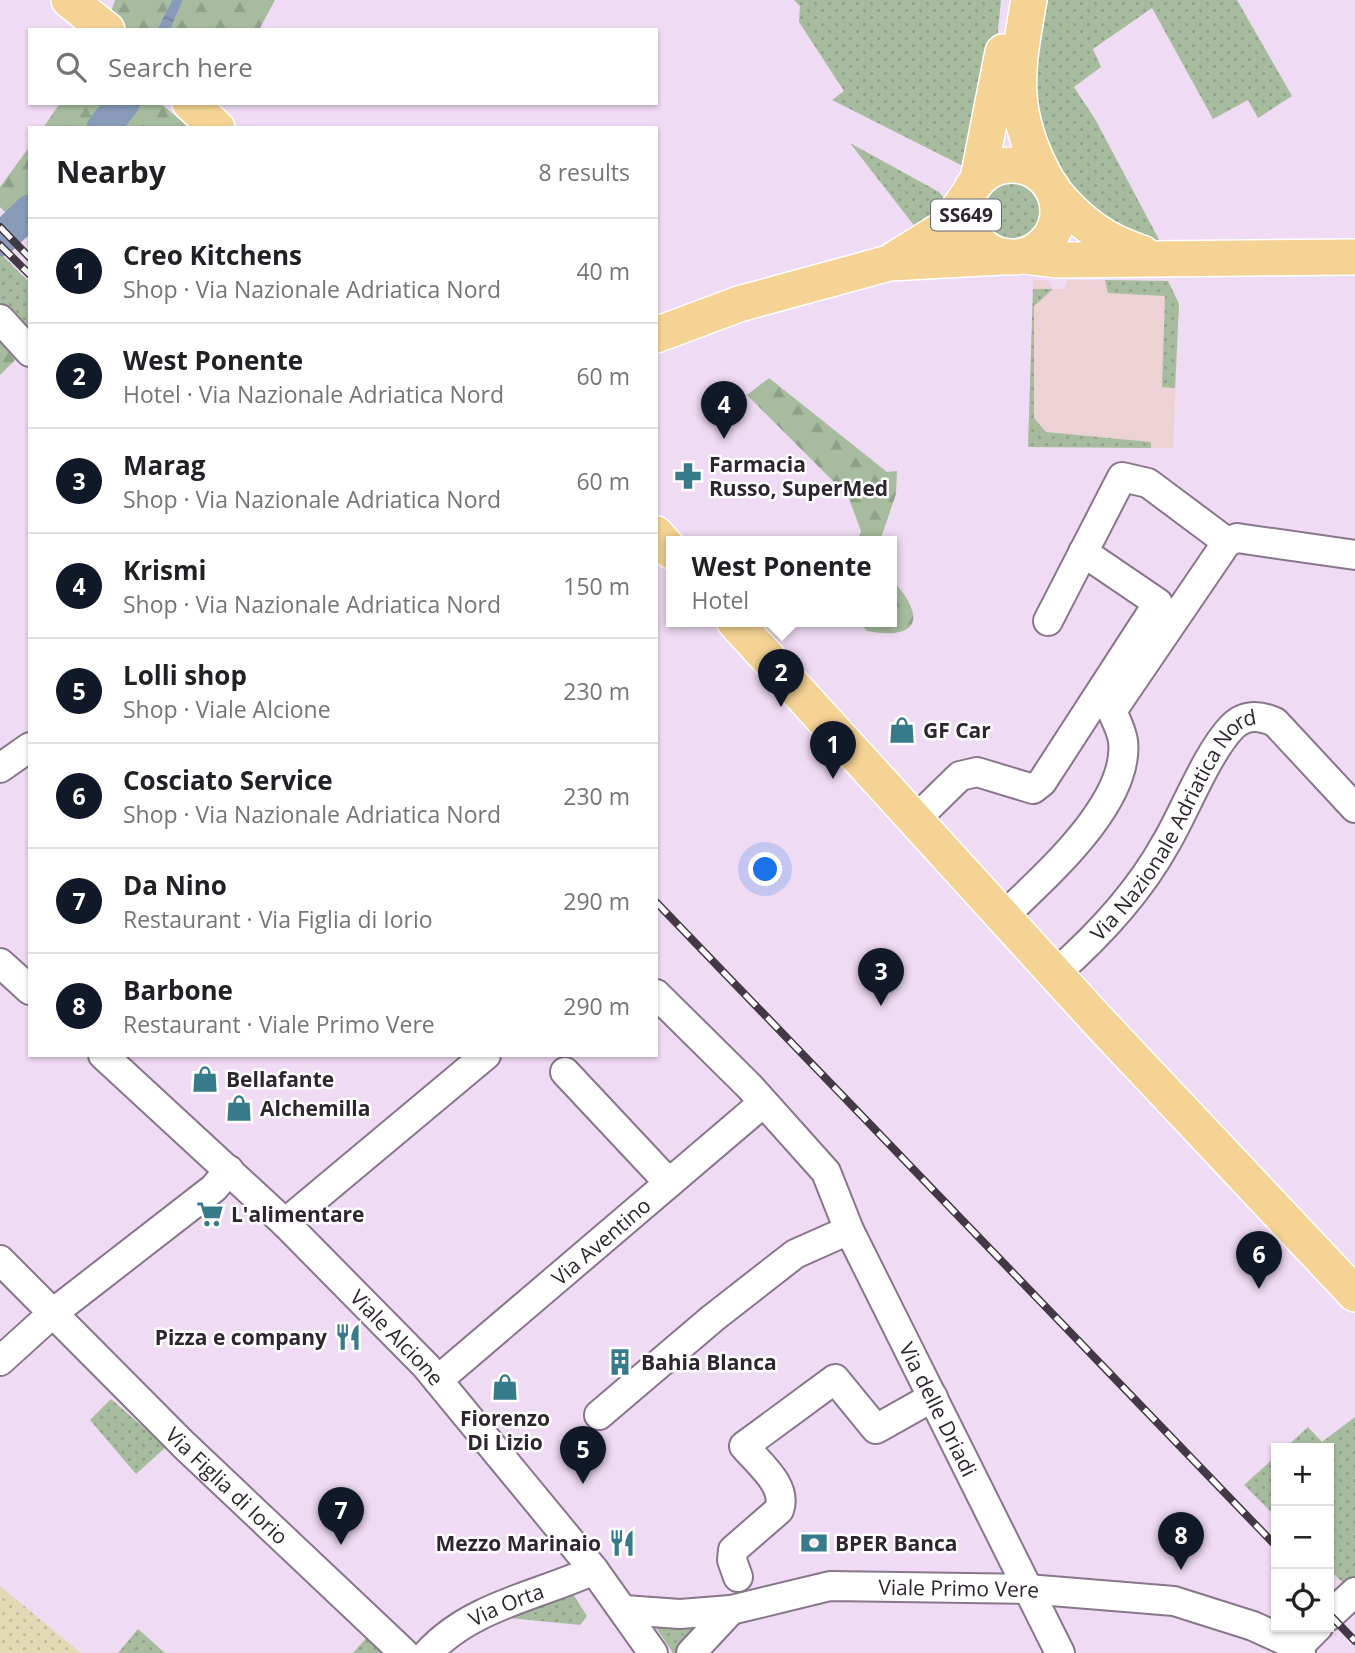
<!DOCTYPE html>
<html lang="en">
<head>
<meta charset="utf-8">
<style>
	body { margin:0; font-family:"Open Sans",sans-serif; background:#f2f2f2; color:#202124 }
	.controls { position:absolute; right:21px; bottom:21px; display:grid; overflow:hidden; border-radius:0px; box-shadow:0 2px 5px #0004 }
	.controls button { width:63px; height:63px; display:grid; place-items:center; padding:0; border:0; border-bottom:2px solid #e0e0e0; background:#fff; color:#202124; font:35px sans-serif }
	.you { position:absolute; left:766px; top:870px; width:24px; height:24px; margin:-18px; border:5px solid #fff; border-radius:50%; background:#1a73e8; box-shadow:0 0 0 10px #1a73e833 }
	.badge { display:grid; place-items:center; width:46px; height:46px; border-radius:50%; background:#111827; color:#fff; font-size:23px; font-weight:700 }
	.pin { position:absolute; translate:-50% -58px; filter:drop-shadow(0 2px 4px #0008) }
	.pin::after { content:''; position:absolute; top:37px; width:24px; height:21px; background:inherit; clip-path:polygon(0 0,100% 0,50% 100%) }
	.popup { position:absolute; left:666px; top:536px; width:231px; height:91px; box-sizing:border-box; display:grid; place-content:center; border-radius:0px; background:#fff; filter:drop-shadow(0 2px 5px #0005); font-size:23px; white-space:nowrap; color:#757577 }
	.popup b { font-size:26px; color:#202124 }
	.popup::after { content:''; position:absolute; left:50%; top:100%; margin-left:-14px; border:14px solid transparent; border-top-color:#fff }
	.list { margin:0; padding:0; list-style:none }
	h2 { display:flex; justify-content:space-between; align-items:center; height:91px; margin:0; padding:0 28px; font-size:30px }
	h2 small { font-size:23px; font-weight:400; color:#757577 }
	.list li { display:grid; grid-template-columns:46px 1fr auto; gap:21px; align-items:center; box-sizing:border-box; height:105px; padding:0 28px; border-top:2px solid #e0e0e0 }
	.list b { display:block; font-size:26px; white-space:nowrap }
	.list p { margin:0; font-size:23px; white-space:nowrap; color:#757577 }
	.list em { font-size:23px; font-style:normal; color:#757577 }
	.icon { flex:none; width:38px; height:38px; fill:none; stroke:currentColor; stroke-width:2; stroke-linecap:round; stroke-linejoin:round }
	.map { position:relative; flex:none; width:1355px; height:1653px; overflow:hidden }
	.search { position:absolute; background:#fff; box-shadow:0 2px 5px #0004; left:28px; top:28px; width:630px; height:77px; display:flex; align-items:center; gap:18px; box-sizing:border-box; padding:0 24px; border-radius:0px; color:#757577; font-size:26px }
	.panel { position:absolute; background:#fff; box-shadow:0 2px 5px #0004; left:28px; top:126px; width:630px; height:931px; border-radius:0px }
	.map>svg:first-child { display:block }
	.medical { fill:#ecd2d4 }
	.grass { fill:url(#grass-dots) }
	.forest { fill:url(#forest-firs) }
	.sand { fill:url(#sand-dots) }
	.water { fill:url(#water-ripples) }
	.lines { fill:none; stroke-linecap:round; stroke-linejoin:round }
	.river { stroke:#889bb8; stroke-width:33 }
	.minor-casing { stroke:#88768b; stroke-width:32 }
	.major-casing { stroke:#fff; stroke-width:38 }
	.minor { stroke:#fff; stroke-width:28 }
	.major { stroke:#f5d394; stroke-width:35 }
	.rail-casing { stroke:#433944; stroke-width:8 }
	.rail { stroke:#fff; stroke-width:5; stroke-dasharray:16; stroke-linecap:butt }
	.labels { text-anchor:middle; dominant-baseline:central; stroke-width:5; stroke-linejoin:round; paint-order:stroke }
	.shield { fill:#fff; stroke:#6d676d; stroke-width:2 }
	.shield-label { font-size:19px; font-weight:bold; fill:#2e262f }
	.poi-label { font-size:21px; font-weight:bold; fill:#2e262f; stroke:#fff; text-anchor:start }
	.street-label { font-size:21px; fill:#2e262f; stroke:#fff }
</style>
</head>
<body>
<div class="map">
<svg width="1355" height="1653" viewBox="0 0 1355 1653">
	<defs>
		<pattern id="grass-dots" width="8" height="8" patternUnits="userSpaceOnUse" patternTransform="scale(1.75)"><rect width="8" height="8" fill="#a7bc9f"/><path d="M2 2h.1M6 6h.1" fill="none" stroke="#90a189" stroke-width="1.8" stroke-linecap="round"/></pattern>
		<pattern id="forest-firs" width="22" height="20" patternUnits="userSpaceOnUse" patternTransform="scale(1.75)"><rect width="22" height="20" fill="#a7bc9f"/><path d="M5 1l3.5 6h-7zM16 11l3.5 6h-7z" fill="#90a189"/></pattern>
		<pattern id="sand-dots" width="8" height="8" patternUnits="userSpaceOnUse" patternTransform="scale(1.75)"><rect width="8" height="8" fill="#e3dab5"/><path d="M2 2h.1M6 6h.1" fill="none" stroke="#c3bb9c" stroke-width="1.8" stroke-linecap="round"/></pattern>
		<pattern id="water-ripples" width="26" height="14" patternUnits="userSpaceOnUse" patternTransform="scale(1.75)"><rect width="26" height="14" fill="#889bb8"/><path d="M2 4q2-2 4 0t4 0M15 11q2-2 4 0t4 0" fill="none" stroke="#707e96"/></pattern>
	</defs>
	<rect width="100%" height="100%" fill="#efdbf3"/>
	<path class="medical" d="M1033,280H1046L1053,289H1064L1067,280L1168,281L1179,304L1173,448L1028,447Z"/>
	<path class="grass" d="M794,0H1001L994,71L973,160L961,165L832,100L844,91L799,22L800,6Z
		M1044,0H1237L1292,96L1258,118L1248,100L1213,119L1152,8L1093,49L1101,67L1074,87L1095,119L1164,249L1131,240L1059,181L1032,98Z
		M850,143L939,192L946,200V205L916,228Z
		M982 211a29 29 0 1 1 58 0a29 29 0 1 1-58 0Z
		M0,253L30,283V334L0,302Z
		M1105,280L1168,281L1179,304L1175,388L1162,387L1165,296L1108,293Z
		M1033,289H1053L1034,306V418L1046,432L1151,442V448L1028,447Z
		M111,1399L166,1447L136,1474L90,1420Z
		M1355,1417V1577L1345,1585L1329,1569V1448H1285L1308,1427L1322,1442Z
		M1276,1456V1517L1244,1485Z
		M571,1591L587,1616L580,1625L509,1618Z
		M649,1617L699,1621L684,1653H673Z
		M138,1629L165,1653H118Z
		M369,1635L388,1653H353Z"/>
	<path class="forest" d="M115,0H172L157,30H127L110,15Z
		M183,0H275L259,30H170Z
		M60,103H160L190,128H43Z
		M30,146V238L0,207V187Z
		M0,327L23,352L0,375Z
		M769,378L887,472L897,471L896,494L880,541H858L861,531L848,496L747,395Z
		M891,577C897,586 906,595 910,605C925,637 885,635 867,631L858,621H891Z"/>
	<path class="sand" d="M0,1586L81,1653H0Z"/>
	<path class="water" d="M172,0H183L170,30H157Z"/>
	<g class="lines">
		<path class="river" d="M103,128L123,103
			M0,240L30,211"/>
		<defs>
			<g id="minor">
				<path d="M0,319L30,352"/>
				<path d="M1048,621L1122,477L1148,483L1227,542L1237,538L1355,555"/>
				<path d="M0,768L30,747"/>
				<path d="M916,819L960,776L977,772L1033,789L1042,782L1158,603L1083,552"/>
				<path d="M1004,916C1044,877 1130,803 1123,741C1122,732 1116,720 1112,711L1227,542"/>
				<path d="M0,963L30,990"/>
				<path id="s1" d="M1056,973C1097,937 1139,892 1166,843C1185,811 1207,753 1232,727C1245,714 1259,715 1275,722L1355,808"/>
				<path id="s2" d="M656,994L749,1086L826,1172L849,1230L1060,1653"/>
				<path id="s3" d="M103,1055L285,1223L426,1366L594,1570L653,1653"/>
				<path d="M565,1072L669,1183"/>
				<path d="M285,1223L486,1055"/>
				<path id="s4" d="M0,1260L184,1445L404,1653"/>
				<path d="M0,1361L53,1313L214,1188L229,1170"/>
				<path id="s5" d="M438,1380L763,1103"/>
				<path d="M599,1415L713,1318L795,1254L849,1230"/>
				<path d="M738,1577L732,1560L733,1550L779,1510C788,1486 759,1464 744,1446L835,1379L876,1429L933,1397"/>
				<path id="s6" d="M624,1610L680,1614L731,1610L830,1586L1027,1589L1174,1601L1253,1626L1288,1642L1301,1653"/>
				<path d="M1329,1616L1355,1592"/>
				<path id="s7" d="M428,1653C471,1606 537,1596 594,1570"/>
				<path d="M691,1653L731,1610"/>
				<path d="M1292,1653L1318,1627"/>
			</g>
			<path id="major" d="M69,0L107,30
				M1029,0C1016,72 1009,112 1046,179
				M190,103L217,128
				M966 211a46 46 0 1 1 92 0a46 46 0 1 1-92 0Z
				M978,179L1003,52
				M1054,192C1079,222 1104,241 1142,253
				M1024,256L1058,260L1355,257
				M895,259L946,227L968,195
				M656,335L739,304L889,263L1001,257
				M656,534L671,551
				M734,621L1100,1023L1355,1294"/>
		</defs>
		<use href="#minor" class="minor-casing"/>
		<use href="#major" class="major-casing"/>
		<use href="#minor" class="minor"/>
		<use href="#major" class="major"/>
		<defs>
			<path id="rail" d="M0,227L30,258
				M0,245L30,275
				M656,902L1276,1546
				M1329,1614L1355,1641"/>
		</defs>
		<use href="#rail" class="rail-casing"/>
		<use href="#rail" class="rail"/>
	</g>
	<defs>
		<symbol id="pharmacy-bare" viewBox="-9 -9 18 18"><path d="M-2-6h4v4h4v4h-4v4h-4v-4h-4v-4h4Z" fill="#377a8a" stroke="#fff" stroke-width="2.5" paint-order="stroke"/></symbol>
		<symbol id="shop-bare" viewBox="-9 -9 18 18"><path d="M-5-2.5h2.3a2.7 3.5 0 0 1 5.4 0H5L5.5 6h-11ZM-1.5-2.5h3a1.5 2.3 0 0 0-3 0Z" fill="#377a8a" stroke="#fff" stroke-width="2.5" paint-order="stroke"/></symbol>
		<symbol id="supermarket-bare" viewBox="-9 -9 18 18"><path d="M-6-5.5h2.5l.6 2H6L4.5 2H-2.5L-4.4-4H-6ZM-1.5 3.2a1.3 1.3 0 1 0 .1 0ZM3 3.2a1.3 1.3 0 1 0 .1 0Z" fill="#377a8a" stroke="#fff" stroke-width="2.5" paint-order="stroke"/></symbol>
		<symbol id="restaurant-bare" viewBox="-9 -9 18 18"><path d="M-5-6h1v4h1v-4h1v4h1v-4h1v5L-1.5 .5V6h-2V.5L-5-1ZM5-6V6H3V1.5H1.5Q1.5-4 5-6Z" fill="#377a8a" stroke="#fff" stroke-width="2.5" paint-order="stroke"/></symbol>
		<symbol id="building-bare" viewBox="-9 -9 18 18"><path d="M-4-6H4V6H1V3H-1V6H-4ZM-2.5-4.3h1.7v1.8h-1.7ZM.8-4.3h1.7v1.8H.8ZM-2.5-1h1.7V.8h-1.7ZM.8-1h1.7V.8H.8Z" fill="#377a8a" stroke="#fff" stroke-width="2.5" paint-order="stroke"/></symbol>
		<symbol id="bank-bare" viewBox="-9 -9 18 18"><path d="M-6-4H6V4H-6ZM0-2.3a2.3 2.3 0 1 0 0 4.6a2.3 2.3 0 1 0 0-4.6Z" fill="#377a8a" stroke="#fff" stroke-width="2.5" paint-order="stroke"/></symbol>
	</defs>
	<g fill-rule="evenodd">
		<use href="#pharmacy-bare" x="669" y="457" width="38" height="38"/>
		<use href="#shop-bare" x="883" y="711" width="38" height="38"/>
		<use href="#shop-bare" x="186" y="1060" width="38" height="38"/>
		<use href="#shop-bare" x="220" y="1089" width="38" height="38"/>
		<use href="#supermarket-bare" x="191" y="1195" width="38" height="38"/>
		<use href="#restaurant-bare" x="329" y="1318" width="38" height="38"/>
		<use href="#building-bare" x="601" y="1343" width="38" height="38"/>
		<use href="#shop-bare" x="486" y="1368" width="38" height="38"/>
		<use href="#restaurant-bare" x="603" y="1524" width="38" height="38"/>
		<use href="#bank-bare" x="795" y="1524" width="38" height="38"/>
	</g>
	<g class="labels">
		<rect class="shield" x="931" y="199.5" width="70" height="31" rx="5"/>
		<g class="shield-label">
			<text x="966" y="215">SS649</text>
		</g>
		<g class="poi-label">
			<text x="709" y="464">Farmacia<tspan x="709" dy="24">Russo, SuperMed</tspan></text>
			<text x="923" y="730">GF Car</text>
			<text x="226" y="1079">Bellafante</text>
			<text x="260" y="1108">Alchemilla</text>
			<text x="231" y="1214">L'alimentare</text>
			<text x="327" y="1337" text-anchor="end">Pizza e company</text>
			<text x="641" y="1362">Bahia Blanca</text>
			<text x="505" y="1418" text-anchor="middle">Fiorenzo<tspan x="505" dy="24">Di Lizio</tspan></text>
			<text x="601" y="1543" text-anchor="end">Mezzo Marinaio</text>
			<text x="835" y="1543">BPER Banca</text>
		</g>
		<g class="street-label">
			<text stroke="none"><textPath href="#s1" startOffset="192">Via Nazionale Adriatica Nord</textPath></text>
			<text stroke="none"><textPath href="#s5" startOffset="214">Via Aventino</textPath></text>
			<text stroke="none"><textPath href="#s3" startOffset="408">Viale Alcione</textPath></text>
			<text stroke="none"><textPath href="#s2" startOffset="509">Via delle Driadi</textPath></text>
			<text stroke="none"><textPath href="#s4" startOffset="320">Via Figlia di Iorio</textPath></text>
			<text stroke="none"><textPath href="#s6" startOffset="338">Viale Primo Vere</textPath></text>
			<text stroke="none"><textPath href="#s7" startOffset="93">Via Orta</textPath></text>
		</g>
	</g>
</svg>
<div class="controls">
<button>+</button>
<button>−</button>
<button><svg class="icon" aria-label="locate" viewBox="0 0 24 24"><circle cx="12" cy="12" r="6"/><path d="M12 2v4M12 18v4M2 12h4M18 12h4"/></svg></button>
</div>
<div class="you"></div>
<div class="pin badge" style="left:833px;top:779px">1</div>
<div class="pin badge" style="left:781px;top:707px">2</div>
<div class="popup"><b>West Ponente</b>Hotel</div>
<div class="pin badge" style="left:881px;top:1006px">3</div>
<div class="pin badge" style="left:724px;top:439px">4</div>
<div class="pin badge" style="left:583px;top:1484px">5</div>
<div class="pin badge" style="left:1259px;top:1289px">6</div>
<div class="pin badge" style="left:341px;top:1545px">7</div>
<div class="pin badge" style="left:1181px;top:1570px">8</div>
<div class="search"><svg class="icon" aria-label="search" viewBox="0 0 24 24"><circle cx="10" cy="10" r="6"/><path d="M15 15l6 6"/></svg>Search here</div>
<section class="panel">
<h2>Nearby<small>8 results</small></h2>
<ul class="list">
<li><span class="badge">1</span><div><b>Creo Kitchens</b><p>Shop · Via Nazionale Adriatica Nord</p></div><em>40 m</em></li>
<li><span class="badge">2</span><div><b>West Ponente</b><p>Hotel · Via Nazionale Adriatica Nord</p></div><em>60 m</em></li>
<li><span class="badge">3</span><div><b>Marag</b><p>Shop · Via Nazionale Adriatica Nord</p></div><em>60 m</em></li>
<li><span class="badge">4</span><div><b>Krismi</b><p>Shop · Via Nazionale Adriatica Nord</p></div><em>150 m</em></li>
<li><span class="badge">5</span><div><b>Lolli shop</b><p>Shop · Viale Alcione</p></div><em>230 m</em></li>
<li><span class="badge">6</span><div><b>Cosciato Service</b><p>Shop · Via Nazionale Adriatica Nord</p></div><em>230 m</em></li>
<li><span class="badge">7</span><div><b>Da Nino</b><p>Restaurant · Via Figlia di Iorio</p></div><em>290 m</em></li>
<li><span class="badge">8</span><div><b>Barbone</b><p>Restaurant · Viale Primo Vere</p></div><em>290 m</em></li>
</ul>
</section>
</div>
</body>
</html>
